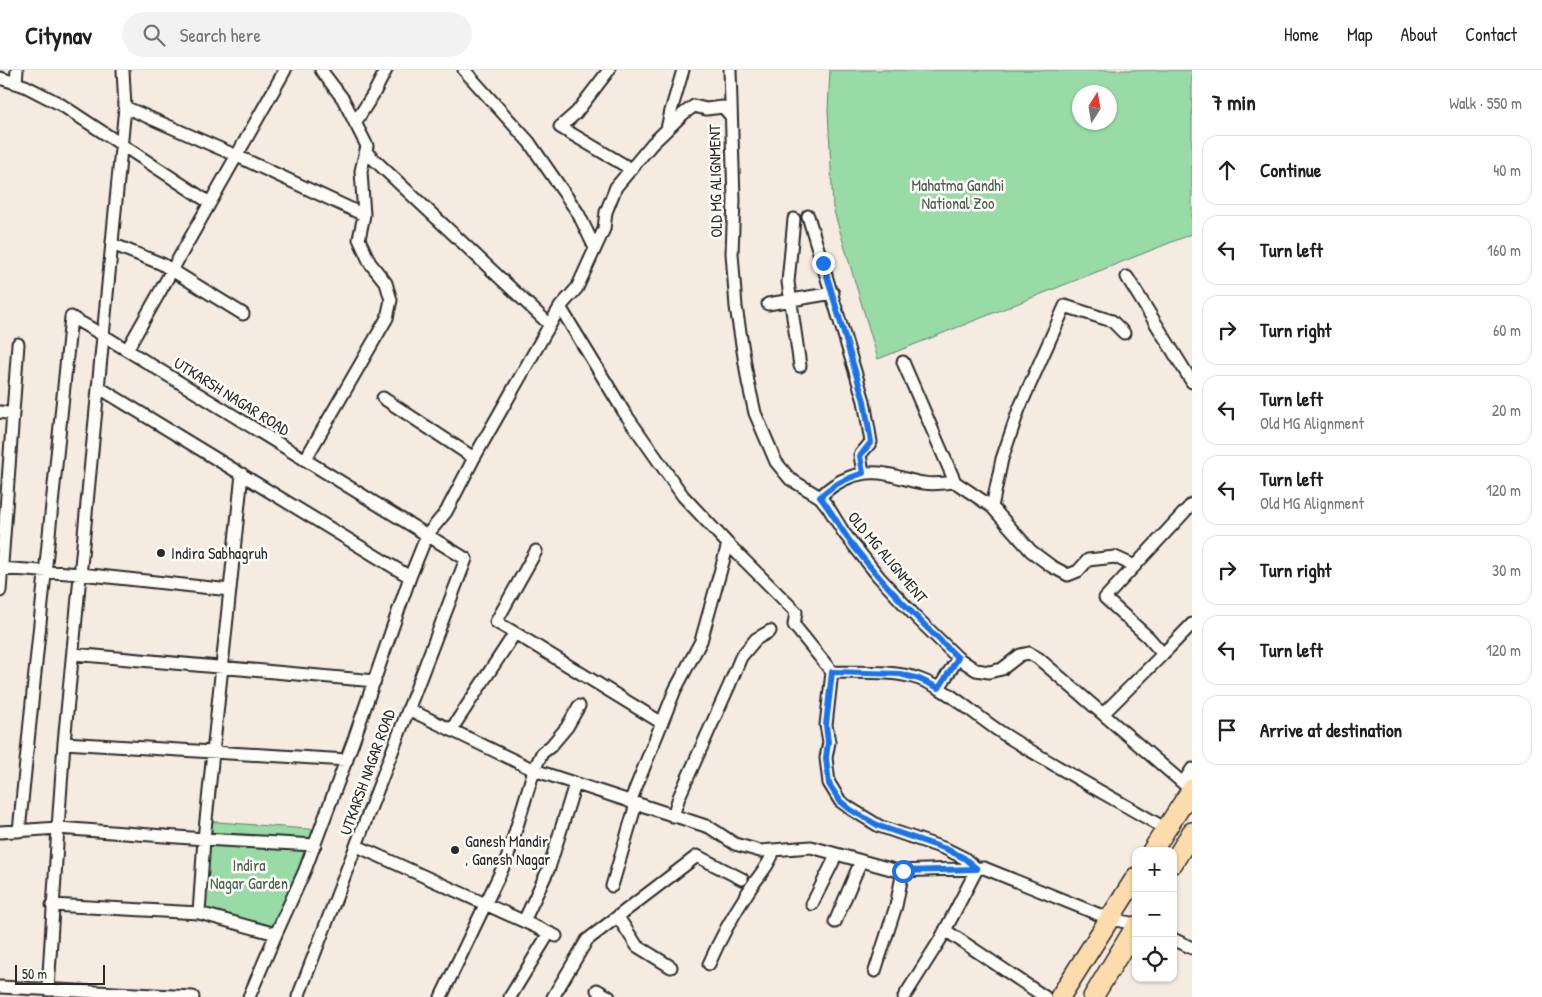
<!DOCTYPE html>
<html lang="en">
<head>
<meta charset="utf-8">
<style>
	body { margin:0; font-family:"Patrick Hand",sans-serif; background:#f2f2f2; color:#202124 }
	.controls { position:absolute; right:15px; bottom:15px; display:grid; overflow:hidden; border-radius:10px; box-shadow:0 1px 4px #0004 }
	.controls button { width:45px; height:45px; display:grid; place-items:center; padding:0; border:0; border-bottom:1px solid #e0e0e0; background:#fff; color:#202124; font:25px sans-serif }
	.compass { position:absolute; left:1072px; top:15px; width:45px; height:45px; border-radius:50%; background:#fff; box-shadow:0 1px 4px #0004; rotate:11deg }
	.scale { position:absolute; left:15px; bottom:12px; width:90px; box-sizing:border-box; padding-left:5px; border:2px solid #2b2b2b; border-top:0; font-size:14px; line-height:18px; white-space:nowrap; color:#2b2b2b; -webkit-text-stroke:4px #fdfcf7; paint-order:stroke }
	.stop { position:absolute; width:15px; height:15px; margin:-11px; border:4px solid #1a73e8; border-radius:50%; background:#fff }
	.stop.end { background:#1a73e8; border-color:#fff; box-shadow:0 1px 5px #0008 }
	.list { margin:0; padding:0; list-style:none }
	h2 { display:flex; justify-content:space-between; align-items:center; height:65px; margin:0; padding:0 20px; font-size:21px }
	h2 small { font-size:16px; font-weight:400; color:#757577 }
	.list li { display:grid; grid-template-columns:32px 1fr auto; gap:15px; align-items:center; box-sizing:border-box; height:70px; margin:0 10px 10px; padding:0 10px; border:1px solid #e0e0e0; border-radius:15px }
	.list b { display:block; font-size:19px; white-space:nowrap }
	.list p { margin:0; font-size:16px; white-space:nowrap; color:#757577 }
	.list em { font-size:16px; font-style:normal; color:#757577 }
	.icon { flex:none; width:28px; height:28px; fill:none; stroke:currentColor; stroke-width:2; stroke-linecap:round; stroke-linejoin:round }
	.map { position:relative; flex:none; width:1192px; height:927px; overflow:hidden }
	header { display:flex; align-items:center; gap:30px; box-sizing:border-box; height:70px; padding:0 25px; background:#fff; border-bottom:1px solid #e0e0e0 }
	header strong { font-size:24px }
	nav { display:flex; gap:28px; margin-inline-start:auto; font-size:18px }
	.search { width:350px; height:45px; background:#f2f2f2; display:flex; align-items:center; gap:12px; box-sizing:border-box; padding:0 18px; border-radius:28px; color:#757577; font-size:19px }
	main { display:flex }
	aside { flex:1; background:#fff }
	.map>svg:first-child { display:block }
	.green { fill:#98dba6; stroke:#628368; fill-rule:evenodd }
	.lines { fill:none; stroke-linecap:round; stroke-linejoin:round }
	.minor-casing { stroke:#2b2b2b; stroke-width:15 }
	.primary-casing { stroke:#2b2b2b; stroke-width:22 }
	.minor { stroke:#fdfcf7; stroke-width:11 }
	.primary { stroke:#fcdcac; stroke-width:19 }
	.route { stroke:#1a73e8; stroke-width:6 }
	.poi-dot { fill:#2b2b2b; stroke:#fdfcf7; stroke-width:2 }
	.labels { text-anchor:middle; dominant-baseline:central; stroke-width:5; stroke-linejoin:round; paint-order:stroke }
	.street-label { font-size:16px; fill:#2b2b2b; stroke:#fdfcf7 }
	.park-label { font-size:16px; fill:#4c6050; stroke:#fdfcf7 }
	.poi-label { font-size:16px; fill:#2b2b2b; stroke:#fdfcf7; text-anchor:start }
</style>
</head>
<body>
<header>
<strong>Citynav</strong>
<div class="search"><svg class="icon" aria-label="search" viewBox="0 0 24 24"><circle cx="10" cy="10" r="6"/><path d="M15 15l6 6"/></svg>Search here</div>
<nav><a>Home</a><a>Map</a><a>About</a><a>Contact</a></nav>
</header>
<main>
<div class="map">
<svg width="1192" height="927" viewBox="0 0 1192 927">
	<rect width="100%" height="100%" fill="#f6ebe1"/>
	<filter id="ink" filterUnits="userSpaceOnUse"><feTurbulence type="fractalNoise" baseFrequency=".02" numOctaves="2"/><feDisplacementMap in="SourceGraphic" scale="10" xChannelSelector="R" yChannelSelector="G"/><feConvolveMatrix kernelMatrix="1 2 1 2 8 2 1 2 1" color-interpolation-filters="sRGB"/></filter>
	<g filter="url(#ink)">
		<path class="green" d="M830,0H1192V164L878,289L833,138L828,40ZM1080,22H1110V52H1080Z
			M206,751L320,760L276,864L199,843Z"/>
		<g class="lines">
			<defs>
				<path id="minor" d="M123,0L125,37L64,673L58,758L204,769L315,775
					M464,0L529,72L578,143L595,178
					M609,0L576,43L560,57L631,99
					M730,0L734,130L732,183L736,237L748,312L755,343L776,392L790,409L820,427L828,437L844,463L879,507L917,548L958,588L976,600L989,602L1002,599L1020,585L1029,583L1038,588L1191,720
					M0,8L25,16L60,34L210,133
					M16,13L17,0
					M125,37L237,86L364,145
					M730,45L723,37L706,39L694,36L683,44L652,74L616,117L606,142L604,159L577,218L560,237L624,342L683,426L728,474L796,542L794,555L832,602L826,655L829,672L826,688L829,713L840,731L851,739L879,756L946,779L964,788L977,799L940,870L904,927
					M355,53L374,23L386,0
					M667,59L671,41L683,0
					M366,82L549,254
					M808,146L864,331L871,372L860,385L863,403
					M794,149L788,212L800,296
					M112,174L162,194L243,244
					M1127,207L1192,312
					M768,234L833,223
					M127,280L285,0
					M903,292L955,412L992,437L1031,481L1051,496L1068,505L1078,501L1088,490L1115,487L1135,496
					M98,317L410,507
					M383,328L474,388
					M0,342L13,344
					M305,390L387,248L391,230L386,213L370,193L359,169L364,145L361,101L367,76L343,29L321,0
					M820,427C837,409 862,399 886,404C899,406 911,412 924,413C934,415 945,413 955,412
					M992,437L1002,389L1019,339L1065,236L1112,251L1124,263
					M0,498L81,504L230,520
					M0,521L18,274
					M515,563L662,653
					M73,584L375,611
					M1163,584L1192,554
					M832,602C860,603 892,600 919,609C950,620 974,645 1002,663C1055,697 1111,727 1166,759
					M939,618L958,588
					M408,639L534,700L709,757L735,774L760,781L811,777L898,801L984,798L1110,849L1136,854
					M1103,644L1163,584L1148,567L1105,528L1192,434
					M451,660L515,563L496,552L536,481
					M64,673L347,690
					M1183,713L1192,699
					M630,732L675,620L701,571L728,474
					M673,746L679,727L729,616L741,587L756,569L770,561
					M19,761L71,247L101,264L466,489L298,927
					M0,762L58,758L48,920
					M357,776L556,866
					M612,816L636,734
					M812,834L833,792L835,784
					M52,835L199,843L204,769L242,404
					M199,843L276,864
					M618,847L637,876L671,897
					M524,851L549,798L575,714
					M835,852L861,791
					M945,860L1045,927
					M1173,869L1192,878
					M709,894C720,869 733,845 748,822C757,807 769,797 774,780
					M875,901L896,836L903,801
					M0,917L193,927
					M597,920L609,927
					M249,927L276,864L305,800L353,672L410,507L427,465L446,442L474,388L560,237
					M441,927L507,789L534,700L542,683L551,676L567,657L579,636
					M510,927L549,863
					M553,927L587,870L697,786L742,809"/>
				<path id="primary" d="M1152,781L1192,719
					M1173,793L1192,762
					M1060,927L1136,807
					M1093,927L1136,856"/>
			</defs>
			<use href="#minor" class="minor-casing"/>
			<use href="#primary" class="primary-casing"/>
			<use href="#minor" class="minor"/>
			<use href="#primary" class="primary"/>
		</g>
	</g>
	<g class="lines" filter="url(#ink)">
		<path class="route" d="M823,193L864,331L871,372L860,386L863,403C846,409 833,414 820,427C833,443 842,462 855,478C886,518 922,553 958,588L939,618L919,609L900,604L832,602L826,655L828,672L826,688L829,714L840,731L851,740L879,756L946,779L964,788L977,799L903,801"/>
	</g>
	<g class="poi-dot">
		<circle cx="161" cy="483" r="5"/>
		<circle cx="455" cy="780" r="5"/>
	</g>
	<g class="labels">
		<g class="street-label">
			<text transform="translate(715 111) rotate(-91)">OLD MG ALIGNMENT</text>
			<text transform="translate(232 326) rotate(32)">UTKARSH NAGAR ROAD</text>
			<text transform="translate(888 487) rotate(50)">OLD MG ALIGNMENT</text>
			<text transform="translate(367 702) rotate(-70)">UTKARSH NAGAR ROAD</text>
		</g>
		<g class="park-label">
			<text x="958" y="115">Mahatma Gandhi<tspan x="958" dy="18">National Zoo</tspan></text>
			<text x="249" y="795">Indira<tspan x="249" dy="18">Nagar Garden</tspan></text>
		</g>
		<g class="poi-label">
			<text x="171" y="483">Indira Sabhagruh</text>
			<text x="465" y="771">Ganesh Mandir<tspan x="465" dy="18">, Ganesh Nagar</tspan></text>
		</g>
	</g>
</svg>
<div class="controls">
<button>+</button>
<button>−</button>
<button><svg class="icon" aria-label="locate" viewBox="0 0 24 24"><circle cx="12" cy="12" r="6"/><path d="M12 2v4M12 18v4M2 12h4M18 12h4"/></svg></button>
</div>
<svg class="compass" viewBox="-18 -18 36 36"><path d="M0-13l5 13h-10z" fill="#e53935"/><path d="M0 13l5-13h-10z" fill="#757577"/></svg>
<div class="scale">50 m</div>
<div class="stop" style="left:903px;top:801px"></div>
<div class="stop end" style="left:823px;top:193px"></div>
</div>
<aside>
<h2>7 min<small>Walk · 550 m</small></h2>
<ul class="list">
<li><svg class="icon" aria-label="ahead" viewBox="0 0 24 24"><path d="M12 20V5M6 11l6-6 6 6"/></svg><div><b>Continue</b></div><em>40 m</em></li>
<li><svg class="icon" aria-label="left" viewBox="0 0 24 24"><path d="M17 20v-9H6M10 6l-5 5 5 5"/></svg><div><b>Turn left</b></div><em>160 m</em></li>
<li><svg class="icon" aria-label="right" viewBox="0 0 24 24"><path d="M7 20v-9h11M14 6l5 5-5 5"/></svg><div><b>Turn right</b></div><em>60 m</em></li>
<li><svg class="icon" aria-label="left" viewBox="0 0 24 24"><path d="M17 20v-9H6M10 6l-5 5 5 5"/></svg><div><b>Turn left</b><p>Old MG Alignment</p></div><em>20 m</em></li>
<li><svg class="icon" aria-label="left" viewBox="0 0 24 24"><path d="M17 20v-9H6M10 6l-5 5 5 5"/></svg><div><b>Turn left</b><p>Old MG Alignment</p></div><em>120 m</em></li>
<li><svg class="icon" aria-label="right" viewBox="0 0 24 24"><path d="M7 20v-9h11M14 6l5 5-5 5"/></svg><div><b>Turn right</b></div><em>30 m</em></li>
<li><svg class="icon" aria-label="left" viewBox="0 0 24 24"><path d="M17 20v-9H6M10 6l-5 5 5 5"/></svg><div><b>Turn left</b></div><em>120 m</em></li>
<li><svg class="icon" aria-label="arrive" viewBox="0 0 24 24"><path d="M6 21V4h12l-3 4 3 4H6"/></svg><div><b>Arrive at destination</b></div></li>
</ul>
</aside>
</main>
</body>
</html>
